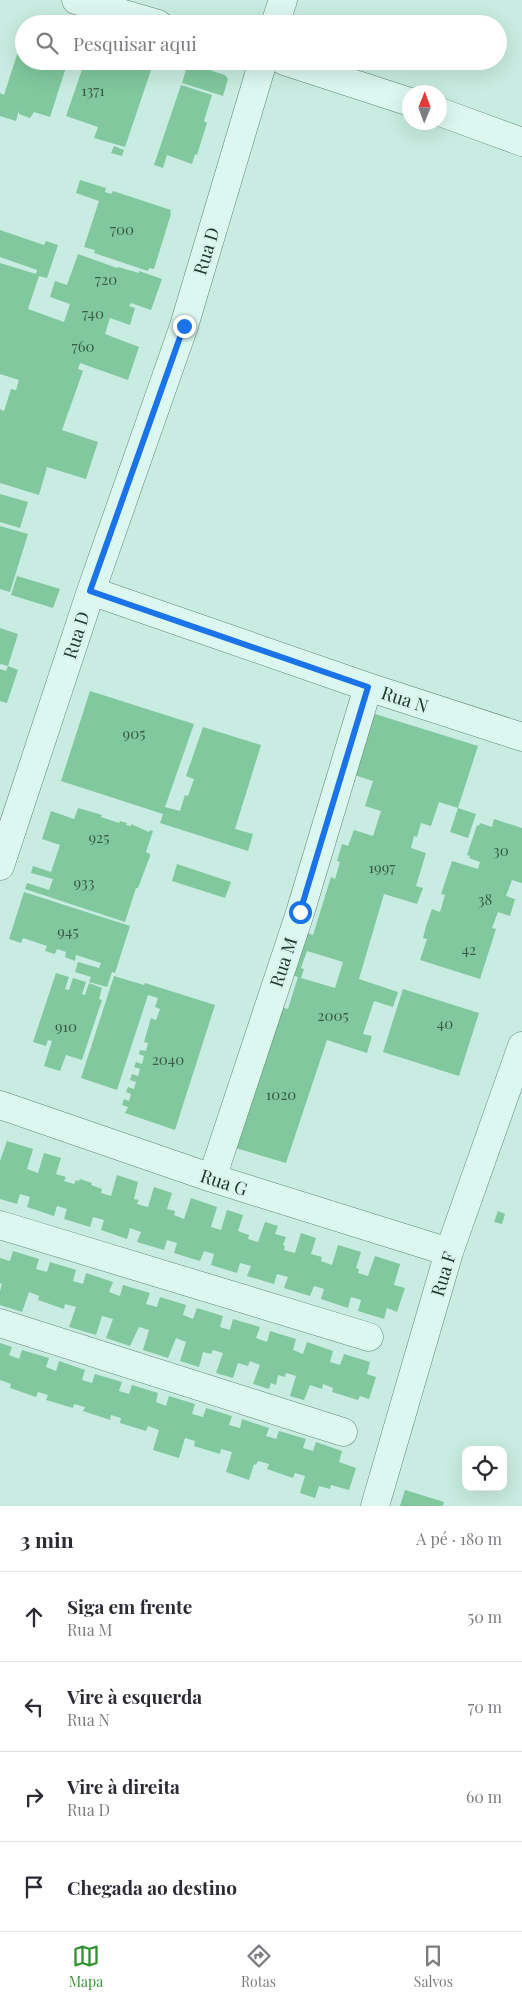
<!DOCTYPE html>
<html lang="pt">
<head>
<meta charset="utf-8">
<style>
	body { margin:0; font-family:"Playfair Display",serif; background:#f7f7f7; color:#2b2b33 }
	.controls { position:absolute; right:15px; bottom:15px; display:grid; overflow:hidden; border-radius:10px; box-shadow:0 5px 20px #0002 }
	.controls button { width:45px; height:45px; display:grid; place-items:center; padding:0; border:0; border-bottom:1px solid #e1e1e2; background:#fff; color:#2b2b33; font:25px sans-serif }
	.compass { position:absolute; left:402px; top:85px; width:45px; height:45px; border-radius:50%; background:#fff; box-shadow:0 5px 20px #0002; rotate:1deg }
	.stop { position:absolute; width:15px; height:15px; margin:-11px; border:4px solid #1a73e8; border-radius:50%; background:#fff }
	.stop.end { background:#1a73e8; border-color:#fff; box-shadow:0 1px 5px #0008 }
	.list { margin:0; padding:0; list-style:none }
	h2 { display:flex; justify-content:space-between; align-items:center; height:65px; margin:0; padding:0 20px; font-size:21px }
	h2 small { font-size:16px; font-weight:400; color:#7c7c81 }
	.list li { display:grid; grid-template-columns:32px 1fr auto; gap:15px; align-items:center; box-sizing:border-box; height:90px; padding:0 20px; border-top:1px solid #e1e1e2 }
	.list b { display:block; font-size:19px; white-space:nowrap }
	.list p { margin:0; font-size:16px; white-space:nowrap; color:#7c7c81 }
	.list em { font-size:16px; font-style:normal; color:#7c7c81 }
	.icon { flex:none; width:28px; height:28px; fill:none; stroke:currentColor; stroke-width:2; stroke-linecap:round; stroke-linejoin:round }
	.map { position:relative; flex:none; width:522px; height:1506px; overflow:hidden }
	.search { position:absolute; background:#fff; box-shadow:0 5px 20px #0002; left:15px; right:15px; top:15px; height:55px; display:flex; align-items:center; gap:12px; box-sizing:border-box; padding:0 18px; border-radius:28px; color:#7c7c81; font-size:19px }
	.sheet { height:425px; background:#fff }
	nav { display:flex; justify-content:space-around; align-items:center; box-sizing:border-box; height:70px; border-top:1px solid #e1e1e2; background:#fff; font-size:14px; color:#7c7c81 }
	nav a { display:grid; justify-items:center; gap:2px }
	nav .on { color:#329232 }
	.map>svg:first-child { display:block }
	.building { fill:#81c89e; fill-rule:evenodd }
	.lines { fill:none; stroke-linecap:round; stroke-linejoin:round }
	.minor-casing { stroke:#5e8774; stroke-width:29 }
	.minor { stroke:#dbf7ef; stroke-width:28 }
	.route { stroke:#1a73e8; stroke-width:6 }
	.labels { text-anchor:middle; dominant-baseline:central; stroke-width:4; stroke-linejoin:round; paint-order:stroke }
	.number-label { font-size:15px; fill:#395c48 }
	.street-label { font-size:18px; fill:#21382c; stroke:#d7f4ec }
</style>
</head>
<body>
<div class="map">
<svg width="522" height="1506" viewBox="0 0 522 1506">
	<rect width="100%" height="100%" fill="#c8ece1"/>
	<path class="building" d="M23,36L24,61H68L50,117L34,112L30,118L19,114V110L16,121L0,116V93L4,95Z
		M85,61H106L119,66L120,61H124L151,70L125,147L94,138L98,127L66,116Z
		M188,63L225,75L228,79L223,96L182,83Z
		M181,85L212,95L204,121L207,123L197,155L195,154L192,164L167,155L163,168L154,165Z
		M114,146L124,150L122,156L111,153Z
		M80,180L106,188L105,192L111,194L113,191L171,210L170,213L171,214L154,269L149,268L148,271L94,253L95,250L84,247L99,201L76,193Z
		M0,230L44,245L46,241L58,245L47,278L39,276L28,309L64,322L70,304L50,297L55,281L67,285L78,254L117,268L118,267L139,273V271L162,279L151,310L131,303L129,306L135,308L130,325L110,318L105,334L139,347L128,380L80,363L78,369L83,371L62,430L98,442L86,479L47,467L39,495L0,483V409L4,411L11,389L16,390L19,380L0,374V263L36,274L37,270L0,257Z
		M0,494L28,502L20,528L0,522Z
		M0,526L28,534L10,592L0,589Z
		M17,576L60,589L53,608L11,595Z
		M0,628L18,634L8,666L18,670L7,703L0,701V669L6,671L8,666L0,664Z
		M90,691L194,724L165,807L180,811L185,795L188,796L194,779L186,776L203,727L261,745L235,829L253,834L248,851L160,823L163,814L61,781Z
		M375,714L478,746L458,808L439,802L431,826L421,823L417,837L414,836L411,848L426,853L416,886L423,888L417,904L384,894L359,979L398,992L393,1007L374,1001L363,1034L372,1036L367,1053L327,1040L286,1163L232,1147L278,1006L288,1009L298,977L289,974L303,931L313,935L331,877L335,879L340,862L337,861L342,844L348,846L354,830L373,836L381,811L365,806L373,781L354,775ZM307,951L343,962L335,988L301,978L304,969L301,968Z
		M78,808L102,815L101,817L119,823L120,821L127,823L126,825L131,826V824L149,832L150,830L153,831L146,852L150,854V856L138,888H136L125,922L25,889L27,883L49,890L53,879L31,873L33,866L51,872L60,845L42,839L51,811L74,819Z
		M458,808L476,814L468,838L450,832Z
		M494,819L522,828V883L512,880L506,896L515,899L510,916L498,912L492,928L496,929L480,979L420,960L427,939L423,938L426,926L432,909L440,912L445,895L441,894L452,861L478,869L480,862L469,858L470,856L467,855L477,825L479,826L480,823L492,827Z
		M177,864L231,882L225,898L172,881Z
		M24,892L130,926L115,973L112,972L107,987L89,982L91,977L75,972L78,962L99,968L101,963L76,955L75,961L65,957L66,952L57,949L55,954L45,951L47,946L23,938L21,943L9,939Z
		M56,973L69,977L65,989L69,990L73,978L86,982L82,994L85,995L89,983L102,988L99,999L102,1000L82,1060L66,1055L60,1071L44,1066L52,1041L48,1040L46,1046L33,1042Z
		M114,976L144,985L145,983L215,1005L175,1130L125,1113L128,1107L122,1105L124,1099L129,1101L131,1094L126,1092L128,1087L134,1089L136,1082L130,1080L132,1074L138,1076L140,1069L134,1067L136,1062L142,1064L144,1056L139,1054L140,1050L146,1051L148,1043L144,1042L151,1018L156,1020L160,1009L155,1007L158,998L148,995L117,1090L81,1078Z
		M403,989L479,1013L459,1076L383,1052Z
		M7,1141L33,1149L27,1169L38,1173L44,1153L61,1158L56,1174L66,1177L64,1181L74,1184L76,1180L79,1181L80,1179L92,1183L91,1185L102,1189L101,1193L111,1196L117,1175L138,1182L134,1199L139,1200L137,1204L148,1207L154,1187L172,1193L167,1209L175,1211L174,1215L184,1219L191,1198L217,1207L211,1227L221,1230L227,1210L243,1215L238,1231L249,1235L248,1239L258,1242L265,1222L278,1226L275,1234L286,1237L283,1245L285,1246L284,1250L295,1253L301,1233L316,1238L311,1254L322,1257L321,1261L332,1265L338,1245L361,1252L356,1268L359,1269L358,1273L368,1276L375,1256L400,1264L394,1285L405,1288L397,1312L387,1308L384,1319L358,1311L361,1300L351,1297L348,1308L321,1299L324,1289L314,1286L310,1296L284,1288L288,1277L277,1274L274,1284L247,1276L251,1266L240,1263L237,1273L211,1265L214,1254L204,1251L200,1261L174,1253L177,1243L167,1240L164,1250L137,1242L141,1232L130,1228L127,1239L101,1230L104,1220L93,1217L90,1227L64,1219L67,1209L57,1206L54,1216L27,1207L30,1197L20,1194L17,1204L0,1199V1161Z
		M498,1211L505,1214L502,1224L494,1222Z
		M13,1251L39,1259L36,1269L47,1272L50,1262L76,1270L73,1281L83,1284L86,1273L113,1282L109,1292L120,1296L123,1285L150,1293L146,1304L157,1307L160,1297L186,1305L183,1315L193,1319L197,1308L223,1316L220,1327L230,1330L233,1319L260,1327L256,1338L267,1342L270,1331L296,1339L293,1350L303,1354L307,1342L333,1351L330,1362L340,1365L344,1354L370,1362L367,1374L376,1377L369,1399L360,1396L358,1400L332,1392L333,1388L323,1384L322,1389L310,1385L304,1400L290,1396L296,1376L286,1373L285,1377L278,1375L276,1385L271,1383L269,1389L253,1384L260,1365L250,1361L248,1366L238,1363L233,1378L216,1373L223,1353L213,1350L211,1354L203,1352L199,1367L180,1361L186,1342L176,1338L168,1358L143,1350L149,1330L139,1327L130,1346L106,1338L113,1319L102,1316L96,1335L69,1327L76,1307L65,1304L64,1309L38,1300L39,1296L29,1292L22,1312L0,1305V1291L2,1284L0,1283V1258L10,1261Z
		M0,1343L12,1347L9,1355L19,1359L22,1350L49,1358L46,1367L56,1371L59,1361L85,1370L82,1380L92,1383L95,1374L122,1382L119,1391L129,1394L132,1385L158,1393L156,1402L166,1406L169,1396L195,1404L192,1414L203,1417L206,1408L232,1416L229,1425L240,1428L242,1419L269,1428L266,1436L276,1439L279,1431L306,1439L303,1448L313,1451L316,1442L342,1451L339,1462L356,1468L349,1490L331,1485L330,1489L319,1486L315,1498L300,1493L305,1476L295,1473L293,1478L267,1469L269,1464L258,1461L256,1465L254,1464L249,1480L226,1472L232,1452L221,1449L220,1454L194,1446L195,1441L185,1438L179,1458L153,1450L159,1430L148,1426L146,1431L120,1423L121,1418L111,1415L110,1420L83,1411L85,1407L74,1404L73,1408L46,1400L48,1395L38,1392L36,1397L10,1388L11,1384L0,1380Z
		M405,1490L444,1502L443,1506H400Z"/>
	<g class="lines">
		<defs>
			<path id="minor" d="M76,0L158,24
				M275,24L283,0
				M284,61L410,102
				M440,112L522,142
				M91,591L368,687L522,737
				M0,866L91,591L184,326L263,61
				M0,1105L212,1178L449,1252
				M212,1178L300,913L368,687
				M0,1225L369,1337
				M0,1323L343,1432
				M375,1506L449,1252L522,1046"/>
		</defs>
		<use href="#minor" class="minor-casing"/>
		<use href="#minor" class="minor"/>
	</g>
	<g class="lines">
		<path class="route" d="M184,326L90,591L368,687L300,912"/>
	</g>
	<g class="labels">
		<g class="number-label">
			<text x="93" y="90">1371</text>
			<text x="122" y="229">700</text>
			<text x="106" y="279">720</text>
			<text x="93" y="313">740</text>
			<text x="83" y="346">760</text>
			<text x="134" y="733">905</text>
			<text x="99" y="837">925</text>
			<text x="501" y="850">30</text>
			<text x="382" y="867">1997</text>
			<text x="84" y="882">933</text>
			<text x="485" y="899">38</text>
			<text x="68" y="931">945</text>
			<text x="469" y="949">42</text>
			<text x="333" y="1015">2005</text>
			<text x="445" y="1023">40</text>
			<text x="66" y="1026">910</text>
			<text x="168" y="1059">2040</text>
			<text x="281" y="1094">1020</text>
		</g>
		<g class="street-label">
			<text transform="translate(206 251) rotate(-73)">Rua D</text>
			<text transform="translate(76 635) rotate(-72)">Rua D</text>
			<text transform="translate(405 699) rotate(18)">Rua N</text>
			<text transform="translate(283 962) rotate(-72)">Rua M</text>
			<text transform="translate(224 1182) rotate(18)">Rua G</text>
			<text transform="translate(443 1274) rotate(-73)">Rua F</text>
		</g>
	</g>
</svg>
<div class="controls">
<button><svg class="icon" aria-label="locate" viewBox="0 0 24 24"><circle cx="12" cy="12" r="6"/><path d="M12 2v4M12 18v4M2 12h4M18 12h4"/></svg></button>
</div>
<svg class="compass" viewBox="-18 -18 36 36"><path d="M0-13l5 13h-10z" fill="#e53935"/><path d="M0 13l5-13h-10z" fill="#7c7c81"/></svg>
<div class="stop" style="left:300px;top:912px"></div>
<div class="stop end" style="left:184px;top:326px"></div>
<div class="search"><svg class="icon" aria-label="search" viewBox="0 0 24 24"><circle cx="10" cy="10" r="6"/><path d="M15 15l6 6"/></svg>Pesquisar aqui</div>
</div>
<section class="sheet">
<h2>3 min<small>A pé · 180 m</small></h2>
<ul class="list">
<li><svg class="icon" aria-label="ahead" viewBox="0 0 24 24"><path d="M12 20V5M6 11l6-6 6 6"/></svg><div><b>Siga em frente</b><p>Rua M</p></div><em>50 m</em></li>
<li><svg class="icon" aria-label="left" viewBox="0 0 24 24"><path d="M17 20v-9H6M10 6l-5 5 5 5"/></svg><div><b>Vire à esquerda</b><p>Rua N</p></div><em>70 m</em></li>
<li><svg class="icon" aria-label="right" viewBox="0 0 24 24"><path d="M7 20v-9h11M14 6l5 5-5 5"/></svg><div><b>Vire à direita</b><p>Rua D</p></div><em>60 m</em></li>
<li><svg class="icon" aria-label="arrive" viewBox="0 0 24 24"><path d="M6 21V4h12l-3 4 3 4H6"/></svg><div><b>Chegada ao destino</b></div></li>
</ul>
</section>
<nav>
<a class="on"><svg class="icon" aria-label="map" viewBox="0 0 24 24"><path d="M3 6l6-2 6 2 6-2v14l-6 2-6-2-6 2zM9 4v14M15 6v14"/></svg>Mapa</a>
<a><svg class="icon" aria-label="directions" viewBox="0 0 24 24"><path d="M12 3l9 9-9 9-9-9zM9 14v-3h6M13 9l2 2-2 2"/></svg>Rotas</a>
<a><svg class="icon" aria-label="saved" viewBox="0 0 24 24"><path d="M7 4h10v16l-5-4-5 4z"/></svg>Salvos</a>
</nav>
</body>
</html>
